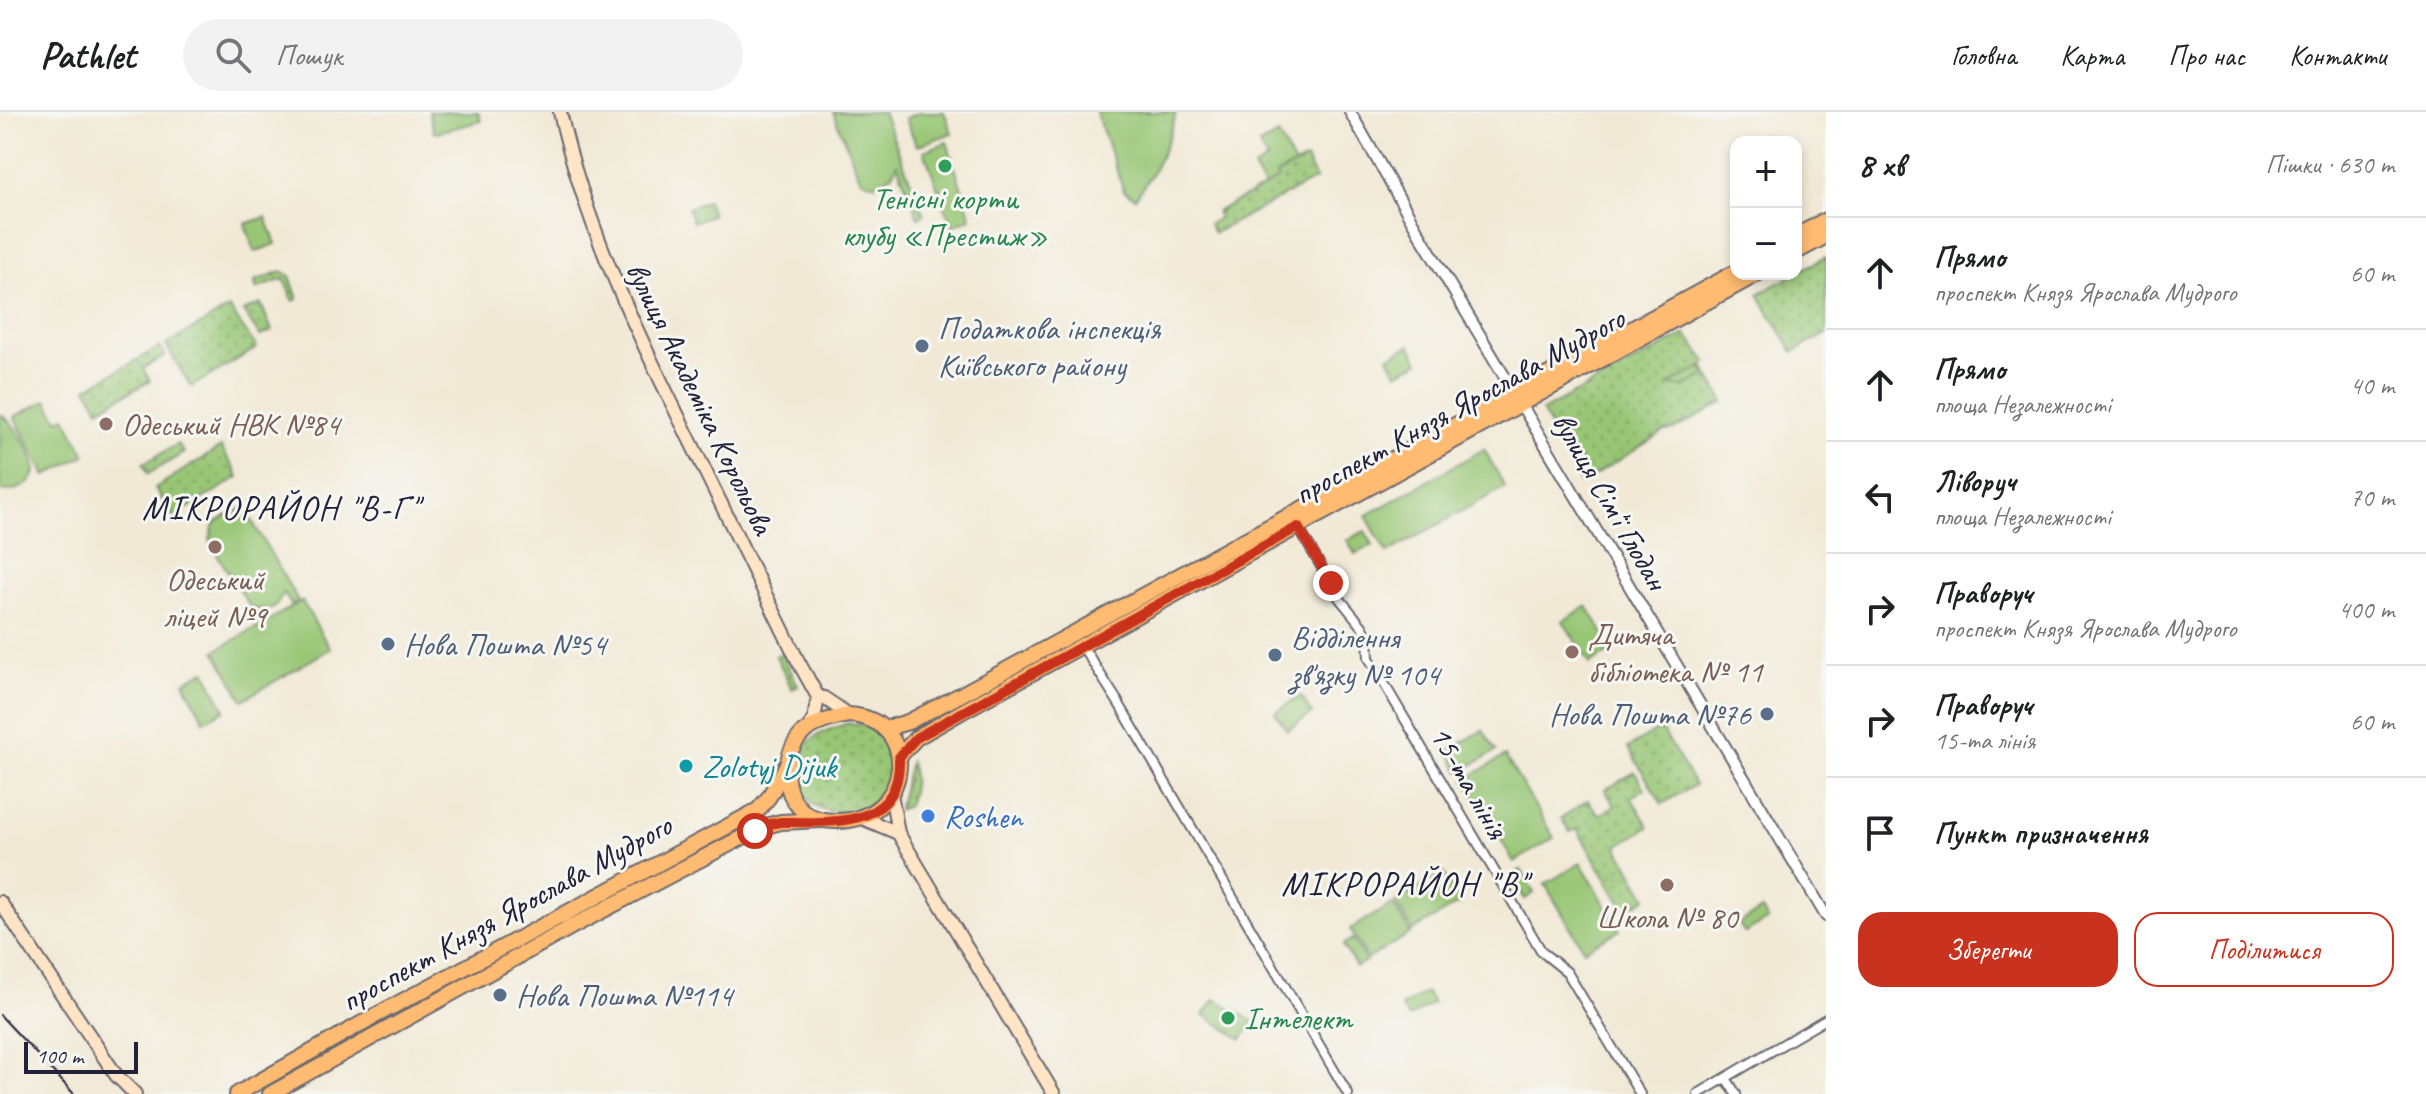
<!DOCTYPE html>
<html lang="uk">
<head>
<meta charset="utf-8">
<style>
	body { margin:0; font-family:Caveat,sans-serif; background:#f2f2f2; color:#202124 }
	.controls { position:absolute; right:24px; top:24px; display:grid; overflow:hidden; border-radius:16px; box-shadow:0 4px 12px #0003 }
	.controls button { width:72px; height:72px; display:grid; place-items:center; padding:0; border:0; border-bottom:2px solid #e0e0e0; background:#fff; color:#202124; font:40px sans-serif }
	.scale { position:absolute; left:24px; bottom:20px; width:114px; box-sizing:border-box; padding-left:8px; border:4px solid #22223b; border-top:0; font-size:22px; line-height:28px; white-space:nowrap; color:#22223b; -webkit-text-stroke:6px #f6f6f2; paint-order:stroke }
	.stop { position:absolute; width:24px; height:24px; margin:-18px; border:6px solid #c8321e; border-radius:50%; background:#fff }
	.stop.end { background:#c8321e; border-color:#fff; box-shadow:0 2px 8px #0008 }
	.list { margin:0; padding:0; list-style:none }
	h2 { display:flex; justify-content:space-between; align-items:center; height:104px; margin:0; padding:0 32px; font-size:34px }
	h2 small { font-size:26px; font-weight:400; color:#757577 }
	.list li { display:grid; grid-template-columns:52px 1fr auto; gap:24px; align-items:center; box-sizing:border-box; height:112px; padding:0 32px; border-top:2px solid #e0e0e0 }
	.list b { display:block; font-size:30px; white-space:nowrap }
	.list p { margin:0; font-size:26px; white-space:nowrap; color:#757577 }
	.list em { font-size:26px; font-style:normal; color:#757577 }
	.actions { display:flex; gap:16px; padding:24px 32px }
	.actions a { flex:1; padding:18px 0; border:2px solid #c8321e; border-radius:24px; text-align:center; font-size:28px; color:#c8321e }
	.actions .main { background:#c8321e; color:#fff }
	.icon { flex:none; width:44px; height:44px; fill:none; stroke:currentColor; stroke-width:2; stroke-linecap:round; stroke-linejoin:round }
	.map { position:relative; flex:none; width:1826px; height:982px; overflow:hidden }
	header { display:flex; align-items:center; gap:48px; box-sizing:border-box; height:112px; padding:0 40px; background:#fff; border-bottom:2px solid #e0e0e0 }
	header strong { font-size:38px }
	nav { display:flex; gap:44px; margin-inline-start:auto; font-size:28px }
	.search { width:560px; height:72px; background:#f2f2f2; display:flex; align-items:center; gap:20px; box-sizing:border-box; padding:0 28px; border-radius:44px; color:#757577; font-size:30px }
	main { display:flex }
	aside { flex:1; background:#fff }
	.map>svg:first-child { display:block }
	.grass { fill:url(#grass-dots); stroke:#5d7458; stroke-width:2 }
	.park { fill:#98c674; stroke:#5d7458; stroke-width:2 }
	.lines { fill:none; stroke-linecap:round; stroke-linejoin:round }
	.minor-casing { stroke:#6a6871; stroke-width:12 }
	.tertiary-casing { stroke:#6a6871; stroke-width:14 }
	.secondary-casing { stroke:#6a6871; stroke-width:16 }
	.primary-casing { stroke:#6a6871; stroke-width:18 }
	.minor { stroke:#fff; stroke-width:8 }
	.tertiary { stroke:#fff; stroke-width:10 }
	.secondary { stroke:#ffe4c6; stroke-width:12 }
	.primary { stroke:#febb71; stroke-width:14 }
	.tram { stroke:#22223b; stroke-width:2 }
	.route { stroke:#c8321e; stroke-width:10 }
	.leisure-dot { fill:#2e9e5b; stroke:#f6f6f2; stroke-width:3 }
	.service-dot { fill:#5c6f8a; stroke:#f6f6f2; stroke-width:3 }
	.education-dot { fill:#8d6e63; stroke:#f6f6f2; stroke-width:3 }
	.culture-dot { fill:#0f9aa8; stroke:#f6f6f2; stroke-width:3 }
	.shop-dot { fill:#3f7fe0; stroke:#f6f6f2; stroke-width:3 }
	.labels { text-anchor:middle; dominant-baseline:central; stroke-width:6; stroke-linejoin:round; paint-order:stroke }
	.leisure-label { font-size:32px; fill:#27864d; stroke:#f6f6f2 }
	.service-label { font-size:32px; fill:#4e5e75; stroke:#f6f6f2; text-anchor:start }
	.street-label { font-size:32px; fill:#22223b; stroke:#f6f6f2 }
	.education-label { font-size:32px; fill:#785e54; stroke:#f6f6f2; text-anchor:start }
	.culture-label { font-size:32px; fill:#0d838f; stroke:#f6f6f2; text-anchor:start }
	.shop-label { font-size:32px; fill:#366cbe; stroke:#f6f6f2; text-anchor:start }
	.neighbourhood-label { font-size:34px; letter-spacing:2px; fill:#22223b; stroke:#f6f6f2 }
</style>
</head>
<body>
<header>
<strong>Pathlet</strong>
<div class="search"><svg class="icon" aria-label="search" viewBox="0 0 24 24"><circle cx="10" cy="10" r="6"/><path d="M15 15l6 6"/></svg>Пошук</div>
<nav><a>Головна</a><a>Карта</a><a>Про нас</a><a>Контакти</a></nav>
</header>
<main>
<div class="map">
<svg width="1826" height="982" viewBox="0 0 1826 982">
	<defs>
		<pattern id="grass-dots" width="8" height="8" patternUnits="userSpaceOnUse" patternTransform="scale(2)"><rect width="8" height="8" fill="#98c674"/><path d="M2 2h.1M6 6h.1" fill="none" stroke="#7ca060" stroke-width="1.8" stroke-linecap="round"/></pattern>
	</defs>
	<rect width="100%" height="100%" fill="#f6f6f2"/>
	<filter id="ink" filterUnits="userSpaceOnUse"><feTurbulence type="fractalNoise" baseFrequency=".0125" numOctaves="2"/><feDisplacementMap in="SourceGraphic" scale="16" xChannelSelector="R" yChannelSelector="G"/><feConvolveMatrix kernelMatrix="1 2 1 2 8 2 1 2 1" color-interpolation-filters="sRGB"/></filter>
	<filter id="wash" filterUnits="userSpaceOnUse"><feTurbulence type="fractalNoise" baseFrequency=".006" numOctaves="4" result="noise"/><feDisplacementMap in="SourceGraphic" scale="32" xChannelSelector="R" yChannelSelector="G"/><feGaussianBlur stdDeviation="1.8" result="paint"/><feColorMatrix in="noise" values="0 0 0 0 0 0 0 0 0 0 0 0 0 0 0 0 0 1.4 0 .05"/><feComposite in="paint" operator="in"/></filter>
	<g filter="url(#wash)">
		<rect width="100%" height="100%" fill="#f1e9d5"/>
		<path class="grass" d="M1306,47L1316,67L1214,121L1209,112L1219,106L1216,100L1264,75L1276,63Z
			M1826,145V222L1793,240L1758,182Z
			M282,159L290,164L298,187L293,189L284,167L256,177L255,169Z
			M261,192L272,219L260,224L243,199Z
			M229,196L257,236L191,275L166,233Z
			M1686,222L1707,250L1703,254L1724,290L1673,318L1665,319L1581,372L1542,299Z
			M160,235L165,244L143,256L150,269L99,297L87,276Z
			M178,332L184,341L148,362L143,352Z
			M221,335L239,365L173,405L155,376Z
			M782,541L798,574L792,577L776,544Z
			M849,611C926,618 892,719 823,697C793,687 786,650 810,629C820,620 836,615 849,611Z
			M1661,616L1695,673L1662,692L1628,636Z
			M910,650C916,667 913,677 908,694L898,698Z
			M1635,660L1645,677L1631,685L1649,715L1617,734L1647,786L1625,799L1577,717L1570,720L1561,706L1588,688L1599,703L1615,694L1605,678Z"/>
		<path class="park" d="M429,0H478L481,9L434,21Z
			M833,0H883L924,103L918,105L897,52C890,69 877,78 860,66Z
			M920,0H944L952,21L917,34L905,6Z
			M1096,0H1176C1168,32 1156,60 1135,86L1124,79Z
			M1278,23L1295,53L1276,63L1278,67L1264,75L1253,56L1267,48L1259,33Z
			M947,30L971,106L952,114L924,39Z
			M707,89L712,103L693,110L688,96Z
			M266,105L276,132L255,140L245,112Z
			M1410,233L1419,250L1397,261L1388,245Z
			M1701,255L1706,263L1684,275L1669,273Z
			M47,288L58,308L65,305L85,343L46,364L14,305Z
			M0,303C12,307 30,337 34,350C40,370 16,382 0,378Z
			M1484,337L1505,375L1387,441L1366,404Z
			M244,395L298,489L291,493L284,481L274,496L257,498L250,495L213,436L210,427L214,412L227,403L239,404L237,399Z
			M1365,419L1373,433L1355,442L1347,428Z
			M302,489L330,537L243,588L215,539Z
			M1587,494L1613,538L1590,552L1563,509Z
			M205,559L225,598L204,609L184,570Z
			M1301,584L1312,602L1287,618L1275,600Z
			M1483,618L1496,639L1460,660L1448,639Z
			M1505,644L1554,726L1514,750L1465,668Z
			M1581,751L1620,818L1584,838L1545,772Z
			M1521,758L1534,781L1525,787L1511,764Z
			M1443,761L1461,790L1413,819L1395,790Z
			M1393,792L1411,821L1368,847L1350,817Z
			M1762,798L1768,808L1745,821L1739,812Z
			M1353,827L1366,849L1356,855L1343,833Z
			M1426,880L1433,891L1409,906L1401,895Z
			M1215,887L1253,909L1242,927L1204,903Z"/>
	</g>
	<g filter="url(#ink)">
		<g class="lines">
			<defs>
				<path id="minor" d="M1298,415L1340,487L1362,514L1368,525L1369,546L1542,840L1567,860L1640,982
					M1081,532L1118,590L1348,982
					M1726,966L1736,982
					M1698,982L1826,907"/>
				<path id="tertiary" d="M1350,0L1419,121L1826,804"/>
				<path id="secondary" d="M560,0C585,113 634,215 685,318C723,395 761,472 798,549L818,585L814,607L807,618
					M818,585L824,586L849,603
					M891,681L898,721L1054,982
					M862,706L898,721
					M0,790L116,963L135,982"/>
				<path id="primary" d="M1796,124L1826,108
					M1796,140L1826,124
					M849,603C921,607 914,708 837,709C824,709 812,707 803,699C780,679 783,641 803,621C815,610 834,606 849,603Z
					M884,617L908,610L960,583L1736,160
					M899,645L916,626L961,600L1757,162
					M237,982L371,906L758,698L769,685L786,654
					M270,982L575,813L762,715L781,710L821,708"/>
			</defs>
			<use href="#minor" class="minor-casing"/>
			<use href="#tertiary" class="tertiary-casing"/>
			<use href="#secondary" class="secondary-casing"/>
			<use href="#primary" class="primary-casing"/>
			<use href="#minor" class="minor"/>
			<use href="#tertiary" class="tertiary"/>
			<use href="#secondary" class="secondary"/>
			<use href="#primary" class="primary"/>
			<path class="tram" d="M0,903L74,982"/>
		</g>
	</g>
	<g class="lines" filter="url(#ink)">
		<path class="route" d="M755,719L770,712L781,710C833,710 902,717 899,645L916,626L1298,415L1331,471"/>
	</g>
	<g class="leisure-dot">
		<circle cx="945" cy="54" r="8"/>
		<circle cx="1228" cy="906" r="8"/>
	</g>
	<g class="service-dot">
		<circle cx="922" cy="234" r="8"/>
		<circle cx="388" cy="532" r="8"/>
		<circle cx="1275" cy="543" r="8"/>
		<circle cx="1767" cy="602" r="8"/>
		<circle cx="500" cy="883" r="8"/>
	</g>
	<g class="education-dot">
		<circle cx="106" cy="312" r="8"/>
		<circle cx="215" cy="435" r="8"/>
		<circle cx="1572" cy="540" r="8"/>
		<circle cx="1667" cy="773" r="8"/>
	</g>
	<circle class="culture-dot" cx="686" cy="654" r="8"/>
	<circle class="shop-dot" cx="928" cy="704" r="8"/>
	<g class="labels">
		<g class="leisure-label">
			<text x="945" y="86">Тенісні корти<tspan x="945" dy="37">клубу «Престиж»</tspan></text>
			<text x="1244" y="906" text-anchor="start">Інтелект</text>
		</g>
		<g class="service-label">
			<text x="938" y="216">Податкова інспекція<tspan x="938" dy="37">Київського району</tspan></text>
			<text x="1291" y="525">Відділення<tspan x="1291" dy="37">зв'язку № 104</tspan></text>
			<text x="404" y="532">Нова Пошта №54</text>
			<text x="1751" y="602" text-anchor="end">Нова Пошта №76</text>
			<text x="516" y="883">Нова Пошта №114</text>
		</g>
		<g class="street-label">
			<text transform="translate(700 286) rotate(64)">вулиця Академіка Корольова</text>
			<text transform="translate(1459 294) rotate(-29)">проспект Князя Ярослава Мудрого</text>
			<text transform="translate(1610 389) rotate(60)">вулиця Сім'ї Глодан</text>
			<text transform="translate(1469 670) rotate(60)">15-та лінія</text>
			<text transform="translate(506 801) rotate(-29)">проспект Князя Ярослава Мудрого</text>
		</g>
		<g class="education-label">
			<text x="122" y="312">Одеський НВК №84</text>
			<text x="215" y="467" text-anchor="middle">Одеський<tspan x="215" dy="37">ліцей №9</tspan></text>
			<text x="1588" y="522">Дитяча<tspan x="1588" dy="37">бібліотека № 11</tspan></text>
			<text x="1667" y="805" text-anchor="middle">Школа № 80</text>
		</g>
		<g class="culture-label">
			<text x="702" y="654">Zolotyj Dijuk</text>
		</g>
		<g class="shop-label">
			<text x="944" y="704">Roshen</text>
		</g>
		<g class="neighbourhood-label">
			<text x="281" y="395">МІКРОРАЙОН "В-Г"</text>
			<text x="1405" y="771">МІКРОРАЙОН "В"</text>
		</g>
	</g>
</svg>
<div class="controls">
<button>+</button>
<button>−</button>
</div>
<div class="scale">100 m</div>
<div class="stop" style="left:755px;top:719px"></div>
<div class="stop end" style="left:1331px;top:471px"></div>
</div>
<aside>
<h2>8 хв<small>Пішки · 630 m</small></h2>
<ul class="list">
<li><svg class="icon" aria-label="ahead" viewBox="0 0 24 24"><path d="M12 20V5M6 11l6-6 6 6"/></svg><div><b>Прямо</b><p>проспект Князя Ярослава Мудрого</p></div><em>60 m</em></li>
<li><svg class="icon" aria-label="ahead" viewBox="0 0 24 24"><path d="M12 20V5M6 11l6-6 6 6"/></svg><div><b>Прямо</b><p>площа Незалежності</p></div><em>40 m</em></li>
<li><svg class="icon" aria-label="left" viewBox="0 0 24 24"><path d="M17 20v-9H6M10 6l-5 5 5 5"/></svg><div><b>Ліворуч</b><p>площа Незалежності</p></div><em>70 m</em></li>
<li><svg class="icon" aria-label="right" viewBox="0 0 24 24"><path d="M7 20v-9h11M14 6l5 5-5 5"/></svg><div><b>Праворуч</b><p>проспект Князя Ярослава Мудрого</p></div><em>400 m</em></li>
<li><svg class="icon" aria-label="right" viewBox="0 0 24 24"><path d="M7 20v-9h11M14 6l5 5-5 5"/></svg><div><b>Праворуч</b><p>15-та лінія</p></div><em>60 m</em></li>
<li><svg class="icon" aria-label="arrive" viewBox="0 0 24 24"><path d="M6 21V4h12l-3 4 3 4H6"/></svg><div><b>Пункт призначення</b></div></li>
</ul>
<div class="actions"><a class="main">Зберегти</a><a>Поділитися</a></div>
</aside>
</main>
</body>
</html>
